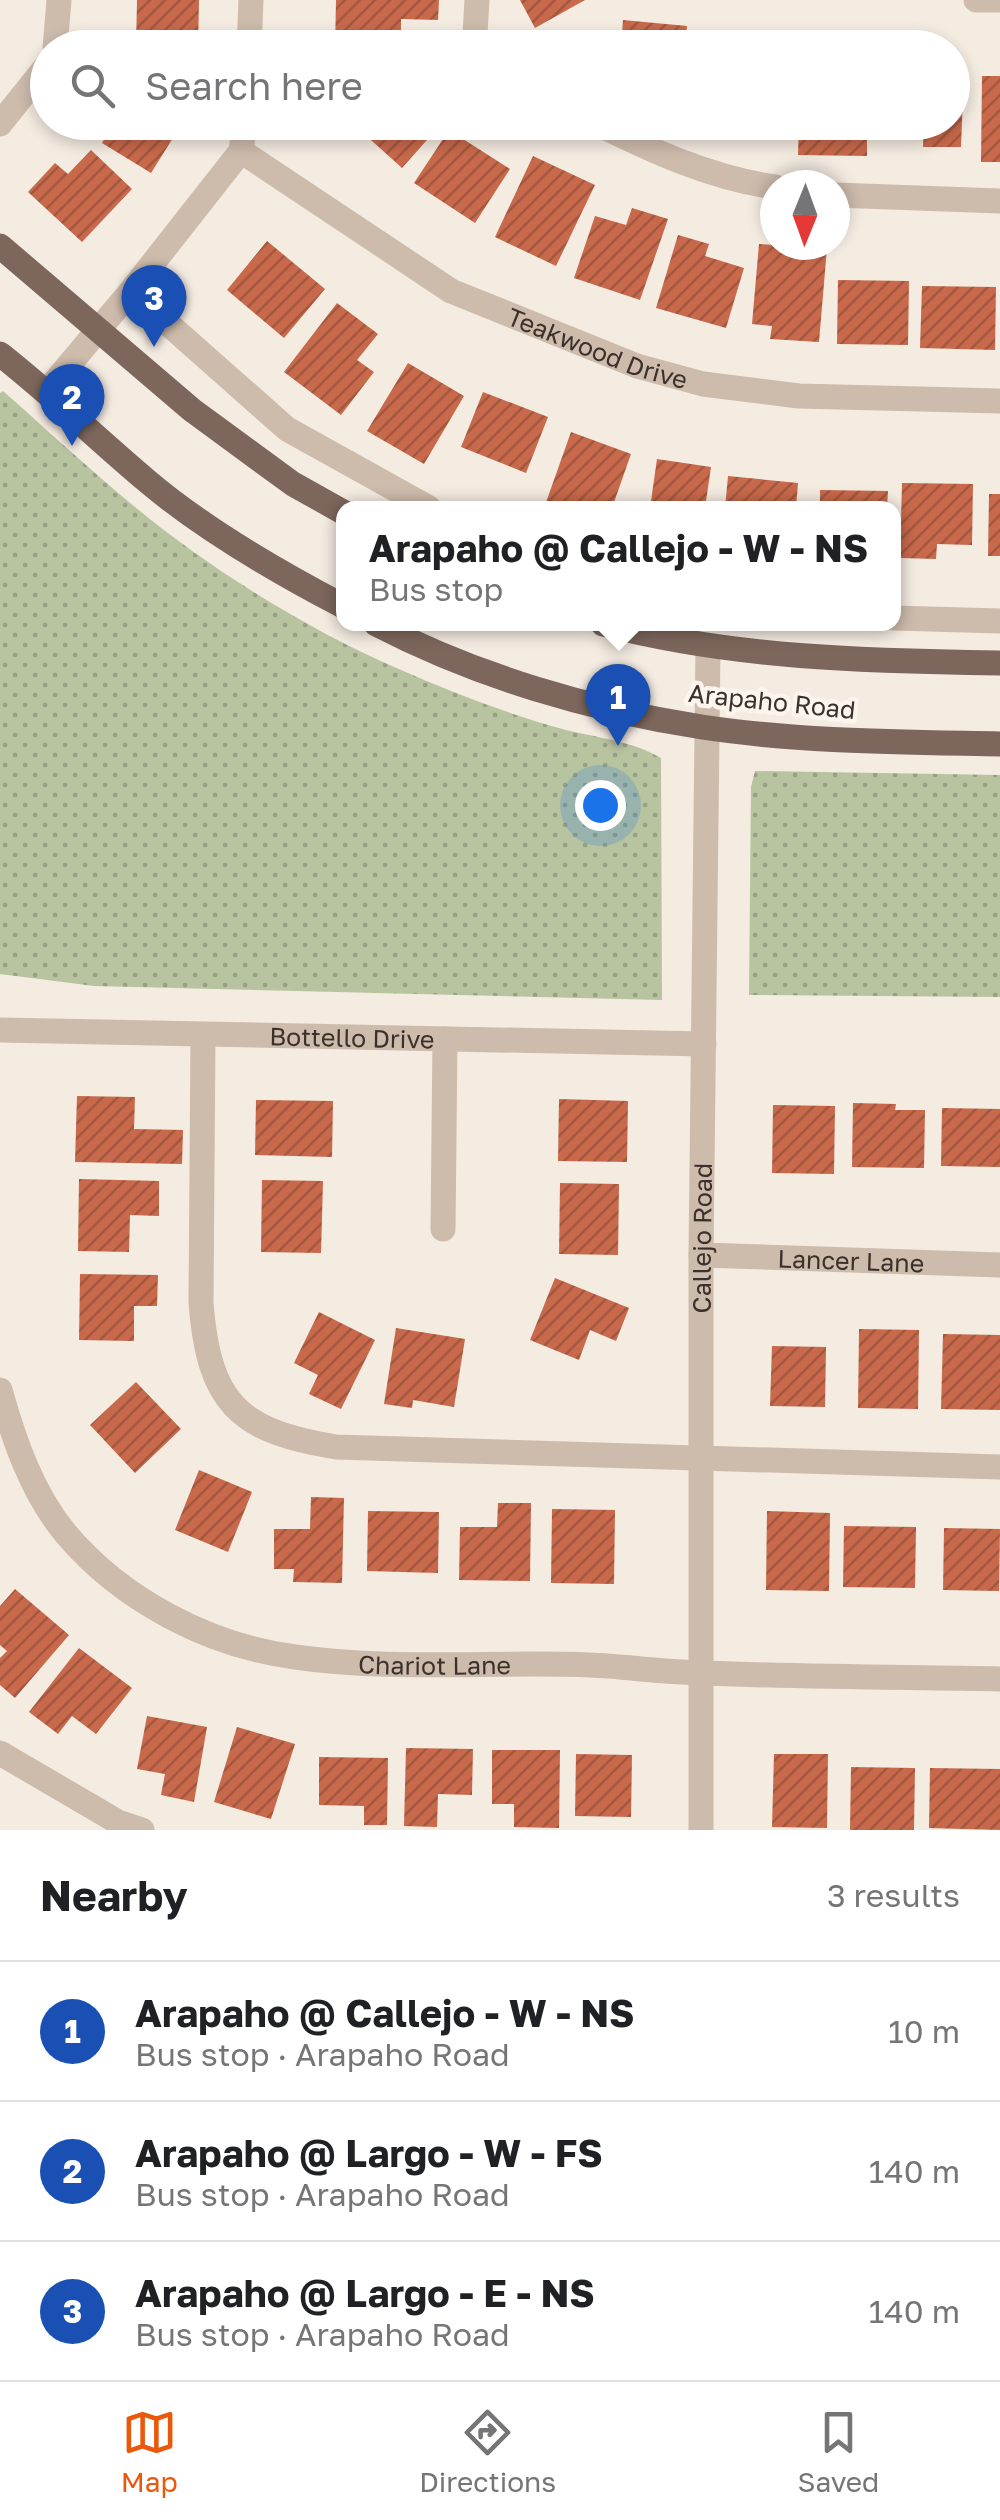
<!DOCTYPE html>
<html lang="en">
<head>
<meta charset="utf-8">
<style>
	body { margin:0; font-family:"Golos Text",sans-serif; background:#f2f2f2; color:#202124 }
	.compass { position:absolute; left:760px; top:170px; width:90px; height:90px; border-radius:50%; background:#fff; box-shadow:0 5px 15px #0003; rotate:181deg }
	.you { position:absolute; left:600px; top:805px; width:35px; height:35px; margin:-25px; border:8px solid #fff; border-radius:50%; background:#1a73e8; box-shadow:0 0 0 15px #1a73e833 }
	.badge { display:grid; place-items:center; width:65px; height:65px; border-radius:50%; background:#ea580c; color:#fff; font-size:32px; font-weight:700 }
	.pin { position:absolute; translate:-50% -82px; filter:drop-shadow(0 2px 5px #0008) }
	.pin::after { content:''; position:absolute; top:52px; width:35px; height:30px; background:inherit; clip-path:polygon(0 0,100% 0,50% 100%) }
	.popup { position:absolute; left:336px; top:501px; width:565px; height:130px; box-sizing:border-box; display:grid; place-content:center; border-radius:20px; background:#fff; filter:drop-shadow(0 2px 8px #0005); font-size:32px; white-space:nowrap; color:#757577 }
	.popup b { font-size:38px; color:#202124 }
	.popup::after { content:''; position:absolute; left:50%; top:100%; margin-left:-20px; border:20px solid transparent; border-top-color:#fff }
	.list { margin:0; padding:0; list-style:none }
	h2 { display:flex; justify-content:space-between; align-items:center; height:130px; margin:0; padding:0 40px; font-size:42px }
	h2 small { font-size:32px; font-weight:400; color:#757577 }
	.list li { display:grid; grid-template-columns:65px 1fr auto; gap:30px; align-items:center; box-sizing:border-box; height:140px; padding:0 40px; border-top:2px solid #e0e0e0 }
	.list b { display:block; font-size:38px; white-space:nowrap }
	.list p { margin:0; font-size:32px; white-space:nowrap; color:#757577 }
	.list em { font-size:32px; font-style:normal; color:#757577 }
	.icon { flex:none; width:55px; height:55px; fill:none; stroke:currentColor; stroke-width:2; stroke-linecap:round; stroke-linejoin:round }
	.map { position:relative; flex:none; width:1000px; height:1830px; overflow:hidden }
	.search { position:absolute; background:#fff; box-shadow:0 5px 15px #0003; left:30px; right:30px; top:30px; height:110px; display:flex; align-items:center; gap:25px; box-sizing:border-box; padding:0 35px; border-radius:55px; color:#757577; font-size:38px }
	.sheet { height:550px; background:#fff }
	nav { display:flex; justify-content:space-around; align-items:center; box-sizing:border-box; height:140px; border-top:2px solid #e0e0e0; background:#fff; font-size:28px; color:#757577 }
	nav a { display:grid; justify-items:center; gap:5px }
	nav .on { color:#ea580c }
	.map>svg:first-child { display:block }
	.grass { fill:url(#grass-dots) }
	.building { fill:url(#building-hatch) }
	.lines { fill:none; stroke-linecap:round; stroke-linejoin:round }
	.minor { stroke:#cdbbac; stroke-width:25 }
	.major { stroke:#7d675c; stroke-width:25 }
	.labels { text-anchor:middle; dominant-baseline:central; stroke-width:9; stroke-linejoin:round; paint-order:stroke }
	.street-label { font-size:25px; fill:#3b302b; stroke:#fbf5ee }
</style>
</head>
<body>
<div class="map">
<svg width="1000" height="1830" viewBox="0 0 1000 1830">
	<defs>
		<pattern id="grass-dots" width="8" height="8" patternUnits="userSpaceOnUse" patternTransform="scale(2.5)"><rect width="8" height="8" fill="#b8c4a0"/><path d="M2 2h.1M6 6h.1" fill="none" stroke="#97a083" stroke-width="1.8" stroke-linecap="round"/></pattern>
		<pattern id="building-hatch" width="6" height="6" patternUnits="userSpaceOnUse" patternTransform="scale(2.5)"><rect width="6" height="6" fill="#c8694b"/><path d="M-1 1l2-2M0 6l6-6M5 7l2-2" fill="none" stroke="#a4573f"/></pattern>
	</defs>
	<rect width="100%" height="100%" fill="#f4ebe1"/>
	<path class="grass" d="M3,391C46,429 89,469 135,507C210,569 311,632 401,670C454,693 510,715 566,730C598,738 632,741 661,758L662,1000L94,986L0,974V393Z
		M755,771L1000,775V997L749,995L751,787Z"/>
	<path class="building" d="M137,0H199L198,48H136Z
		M336,0H439L438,20L401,19V48H335Z
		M520,0H585L535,28Z
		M623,20L687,26L685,48H621Z
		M952,69L964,70L961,147H923L924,122H952Z
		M982,76H1000V162H981Z
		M114,122H183L151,173L102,143Z
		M351,122H443L402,168Z
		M712,122H776L774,140L711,132Z
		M799,122H867V156L798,155Z
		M449,130L510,169L475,223L414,183Z
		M91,150L132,189L82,242L28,192L55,163L68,174Z
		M533,156L595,185L556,266L495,237Z
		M632,208L668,219L640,300L574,278L595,216L626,225Z
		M678,235L709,244L705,256L744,268L726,328L656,308Z
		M267,241L325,289L284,338L227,290Z
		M759,244L827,248L819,342L770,339L772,326L752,324Z
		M838,280L909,281L908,345L837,344Z
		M922,286L996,287L995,350L920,348Z
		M337,303L378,334L357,360L374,372L341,415L284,372Z
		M408,363L464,396L424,464L367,431Z
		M483,392L548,417L526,473L461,447Z
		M571,432L631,454L612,508H544Z
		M657,459L711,467L705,508H650Z
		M728,476L798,483L796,508H725Z
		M902,483L973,484L972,545L937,544L936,559L900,558Z
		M820,490L888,491L887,508H820Z
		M989,494H1000V556H988Z
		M77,1096L135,1097L134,1129L183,1130L182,1164L75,1162Z
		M559,1099L628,1101L627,1162L558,1161Z
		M256,1100L333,1101L332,1157L255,1155Z
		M853,1103L896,1104L895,1110H925L924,1168L852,1167Z
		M773,1105L835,1106L834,1174L772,1173Z
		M942,1108L1000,1109V1167L941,1166Z
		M79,1179L159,1181V1216L130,1215L129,1252L78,1251Z
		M262,1180L323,1181L321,1253L261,1252Z
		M560,1183L619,1184L618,1255L559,1254Z
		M80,1274L158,1275L157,1306H134V1341L79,1340Z
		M555,1278L629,1308L616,1341L590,1330L579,1360L530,1340Z
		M319,1312L375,1340L341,1409L309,1394L318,1375L294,1363Z
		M396,1328L465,1339L454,1407L413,1400L412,1408L384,1404Z
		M859,1329L919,1330L918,1409L858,1408Z
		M943,1334L1000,1335V1410L941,1409Z
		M772,1346L826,1347L825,1407L770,1406Z
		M136,1382L181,1429L135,1473L90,1425Z
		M199,1470L252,1492L228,1552L175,1530Z
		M311,1497L344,1498L342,1583L293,1582L294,1569H274V1529H310Z
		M498,1503H531L530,1581L459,1580L460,1527H497Z
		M552,1509L615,1510L614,1584L551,1583Z
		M368,1511L439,1512L438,1573L367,1571Z
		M767,1511L830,1513L829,1591L766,1590Z
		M844,1526L916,1527L915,1588L843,1587Z
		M944,1528L1000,1529L999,1591L943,1590Z
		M15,1589L69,1635L15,1698L0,1685V1658L7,1651L0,1645V1606Z
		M79,1648L132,1688L96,1734L72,1716L58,1734L29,1712Z
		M147,1716L207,1727L194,1802L161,1795L165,1774L137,1769Z
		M237,1727L295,1744L271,1819L214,1802Z
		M406,1748L473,1749L472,1795L438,1794L437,1827L404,1826Z
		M492,1750H560L559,1828L514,1827V1804H492Z
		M576,1754L632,1755L631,1817L575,1816Z
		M774,1754H828L827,1828L772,1827Z
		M319,1757L388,1758L387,1825H364V1806L319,1805Z
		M851,1767L915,1768L914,1830H850Z
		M930,1768L1000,1769V1830L929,1828Z"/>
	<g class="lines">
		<g class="minor">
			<path d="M477,0L475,34L482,48"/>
			<path d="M976,0H1000"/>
			<path d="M55,48L59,0"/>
			<path d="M249,48L251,0"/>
			<path d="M594,122C652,151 711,178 775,187"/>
			<path d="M0,124L48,64"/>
			<path id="s1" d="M241,151L451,291L637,366L703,384L799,396L1000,401"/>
			<path d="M835,195L1000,201"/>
			<path d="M131,291L287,429L429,508"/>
			<path d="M47,391L131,291L241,151L245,122"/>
			<path d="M893,618L1000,621"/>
			<path id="s2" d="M0,1030L704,1044"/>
			<path d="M203,1035L201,1303C209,1402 237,1431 336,1447L1000,1467"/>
			<path d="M443,1229L445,1039"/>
			<path id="s3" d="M701,1255L1000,1265"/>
			<path id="s4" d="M0,1390C14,1440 32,1493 66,1534C122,1600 209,1646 295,1657C392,1671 493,1661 590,1665C621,1666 651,1671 681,1672C787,1677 894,1677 1000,1679"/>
			<path d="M0,1753L118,1822L142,1830"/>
			<path id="s5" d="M701,1830V1255L708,646"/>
		</g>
		<path class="major" d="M0,246L192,410L293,484L343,512
			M0,354C51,394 97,439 147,481C205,530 276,571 343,606
			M376,624C476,676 591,710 702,727C800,742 901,742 1000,744
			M603,624C733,658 866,661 1000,663"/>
	</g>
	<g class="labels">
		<g class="street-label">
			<text stroke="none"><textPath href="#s1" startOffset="410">Teakwood Drive</textPath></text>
			<text transform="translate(772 701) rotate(6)">Arapaho Road</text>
			<text stroke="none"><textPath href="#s2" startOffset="352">Bottello Drive</textPath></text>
			<text stroke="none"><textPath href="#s5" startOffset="592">Callejo Road</textPath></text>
			<text stroke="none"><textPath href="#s3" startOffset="150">Lancer Lane</textPath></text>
			<text stroke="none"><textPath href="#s4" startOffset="565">Chariot Lane</textPath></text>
		</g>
	</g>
</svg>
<svg class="compass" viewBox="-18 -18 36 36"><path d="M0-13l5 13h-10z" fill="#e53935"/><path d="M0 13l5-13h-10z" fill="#757577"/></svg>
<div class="you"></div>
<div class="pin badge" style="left:618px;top:746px;background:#1a4fb4">1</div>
<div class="popup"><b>Arapaho @ Callejo - W - NS</b>Bus stop</div>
<div class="pin badge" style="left:72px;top:446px;background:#1a4fb4">2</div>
<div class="pin badge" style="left:154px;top:347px;background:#1a4fb4">3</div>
<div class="search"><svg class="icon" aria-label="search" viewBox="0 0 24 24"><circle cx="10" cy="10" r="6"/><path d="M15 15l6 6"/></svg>Search here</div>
</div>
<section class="sheet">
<h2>Nearby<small>3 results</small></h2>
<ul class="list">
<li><span class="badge" style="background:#1a4fb4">1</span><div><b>Arapaho @ Callejo - W - NS</b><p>Bus stop · Arapaho Road</p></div><em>10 m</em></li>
<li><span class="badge" style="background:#1a4fb4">2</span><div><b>Arapaho @ Largo - W - FS</b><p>Bus stop · Arapaho Road</p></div><em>140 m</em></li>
<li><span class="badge" style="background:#1a4fb4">3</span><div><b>Arapaho @ Largo - E - NS</b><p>Bus stop · Arapaho Road</p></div><em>140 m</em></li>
</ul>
</section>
<nav>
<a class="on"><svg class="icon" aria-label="map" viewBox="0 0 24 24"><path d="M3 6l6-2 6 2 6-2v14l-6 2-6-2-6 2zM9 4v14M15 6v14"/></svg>Map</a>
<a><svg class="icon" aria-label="directions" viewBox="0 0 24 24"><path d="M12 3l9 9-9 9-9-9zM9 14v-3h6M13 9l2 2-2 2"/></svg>Directions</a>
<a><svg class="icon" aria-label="saved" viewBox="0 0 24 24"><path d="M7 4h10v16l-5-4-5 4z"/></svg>Saved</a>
</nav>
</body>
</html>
